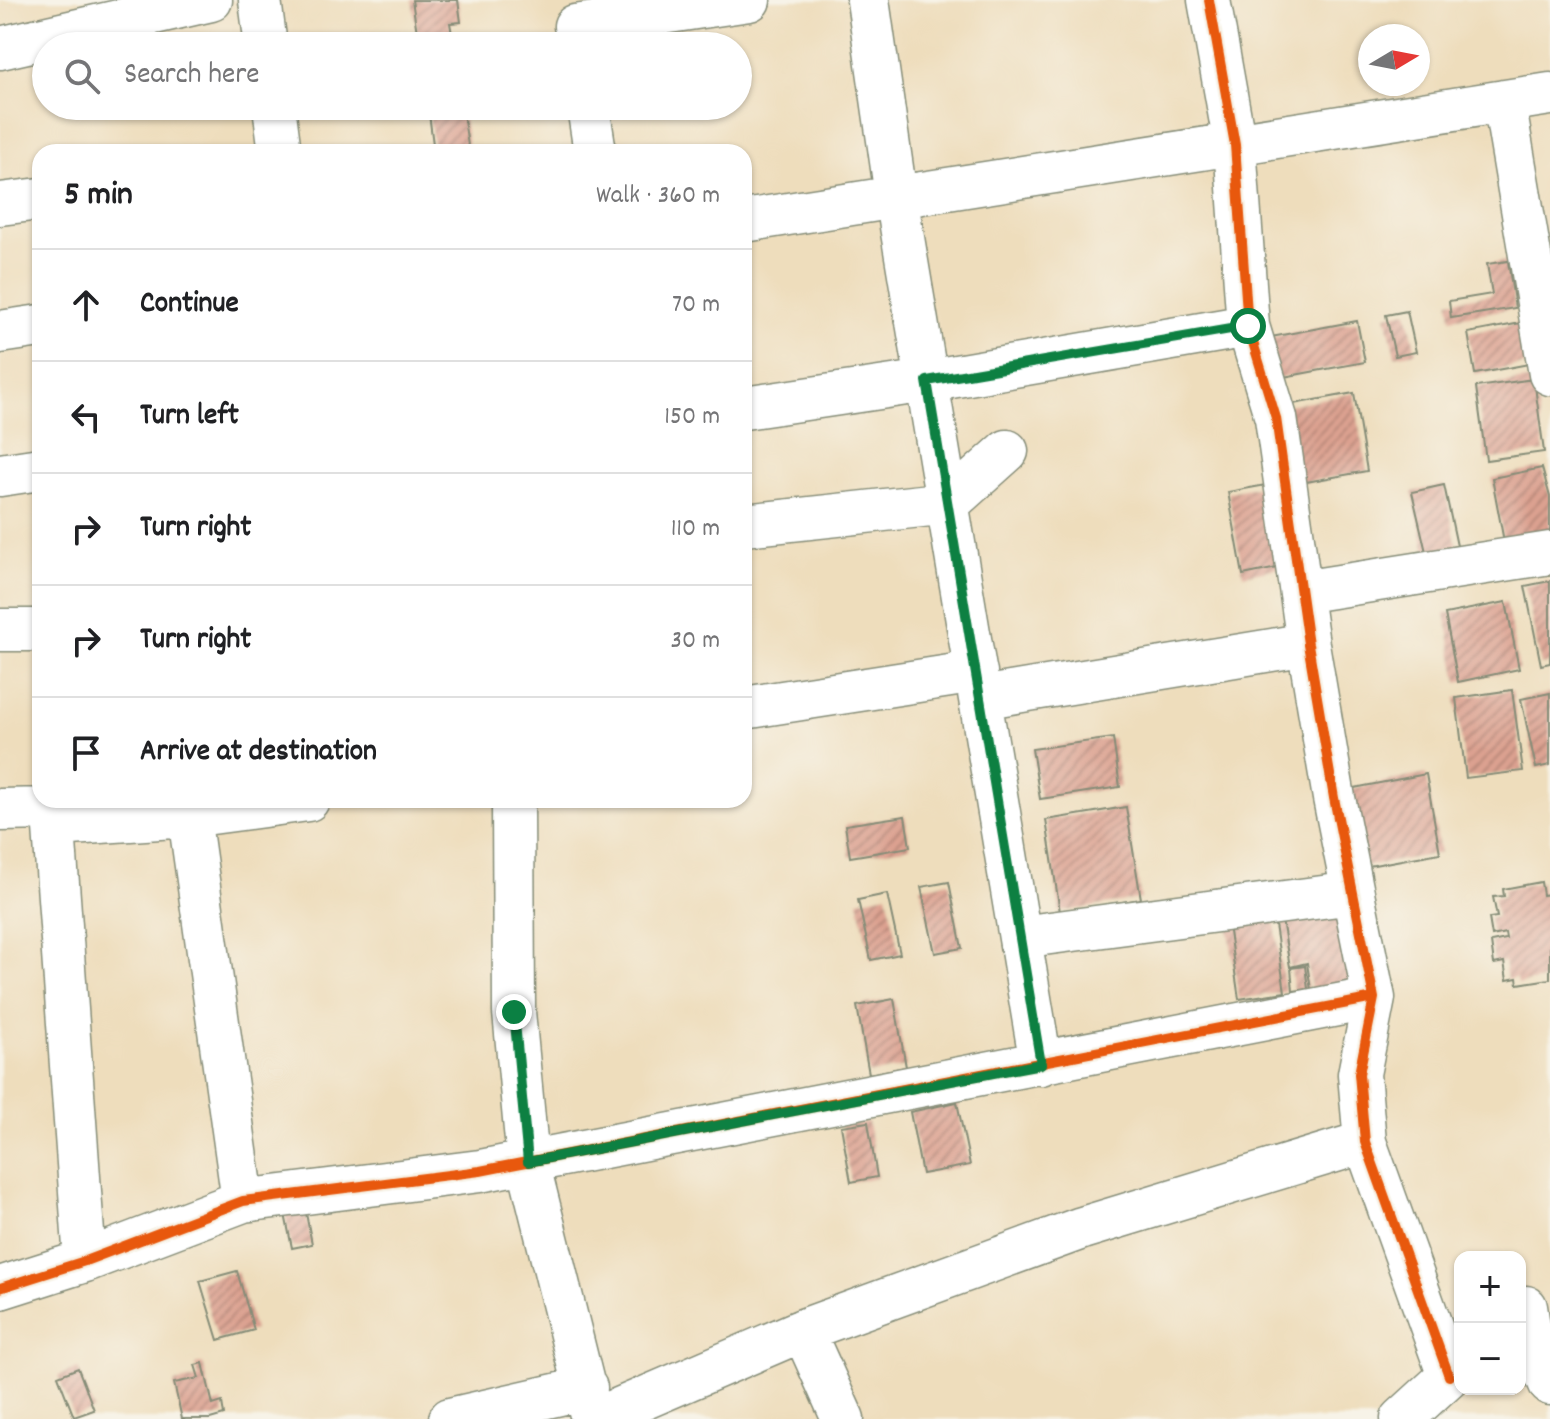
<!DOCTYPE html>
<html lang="en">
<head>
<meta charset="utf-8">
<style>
	body { margin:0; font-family:Dekko,sans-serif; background:#f6f6f6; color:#202124 }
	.controls { position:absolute; right:24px; bottom:24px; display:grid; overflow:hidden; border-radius:16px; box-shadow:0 2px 6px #0004 }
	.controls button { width:72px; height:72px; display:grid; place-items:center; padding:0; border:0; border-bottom:2px solid #e0e0e0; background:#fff; color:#202124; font:40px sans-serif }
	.compass { position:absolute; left:1358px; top:24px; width:72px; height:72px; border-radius:50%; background:#fff; box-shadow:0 2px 6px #0004; rotate:80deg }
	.stop { position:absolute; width:24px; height:24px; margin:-18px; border:6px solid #0b8043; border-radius:50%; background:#fff }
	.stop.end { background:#0b8043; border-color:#fff; box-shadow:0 2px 8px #0008 }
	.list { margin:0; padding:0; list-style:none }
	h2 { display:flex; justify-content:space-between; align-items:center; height:104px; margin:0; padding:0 32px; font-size:34px }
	h2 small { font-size:26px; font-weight:400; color:#757577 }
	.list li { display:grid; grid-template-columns:52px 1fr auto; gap:24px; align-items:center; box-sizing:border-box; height:112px; padding:0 32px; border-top:2px solid #e0e0e0 }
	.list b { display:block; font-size:30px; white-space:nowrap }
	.list em { font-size:26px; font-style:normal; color:#757577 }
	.icon { flex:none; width:44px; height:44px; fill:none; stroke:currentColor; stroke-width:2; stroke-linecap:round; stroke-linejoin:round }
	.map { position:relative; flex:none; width:1550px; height:1419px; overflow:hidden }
	.search { position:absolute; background:#fff; box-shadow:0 2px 6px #0004; left:32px; top:32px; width:720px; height:88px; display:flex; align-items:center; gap:20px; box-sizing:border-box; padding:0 28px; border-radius:44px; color:#757577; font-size:30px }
	.panel { position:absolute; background:#fff; box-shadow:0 2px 6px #0004; left:32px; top:144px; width:720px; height:664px; border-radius:24px }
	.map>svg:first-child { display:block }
	.building { fill:url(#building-hatch) }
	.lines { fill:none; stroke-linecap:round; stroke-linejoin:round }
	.minor-casing { stroke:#868d78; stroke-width:45 }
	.minor { stroke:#fff; stroke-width:42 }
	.cycleway-casing { stroke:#f7f3e8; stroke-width:15 }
	.cycleway { stroke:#e8590c; stroke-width:10 }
	.route { stroke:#0b8043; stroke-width:10 }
</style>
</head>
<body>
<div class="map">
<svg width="1550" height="1419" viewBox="0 0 1550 1419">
	<defs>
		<pattern id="building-hatch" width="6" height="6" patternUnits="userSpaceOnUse" patternTransform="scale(2)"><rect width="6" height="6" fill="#dca190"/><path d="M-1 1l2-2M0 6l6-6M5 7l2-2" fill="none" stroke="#b28476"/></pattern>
	</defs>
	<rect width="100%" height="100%" fill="#f7f3e8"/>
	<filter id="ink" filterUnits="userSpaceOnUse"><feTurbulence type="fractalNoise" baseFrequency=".0125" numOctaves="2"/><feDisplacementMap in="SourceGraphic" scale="16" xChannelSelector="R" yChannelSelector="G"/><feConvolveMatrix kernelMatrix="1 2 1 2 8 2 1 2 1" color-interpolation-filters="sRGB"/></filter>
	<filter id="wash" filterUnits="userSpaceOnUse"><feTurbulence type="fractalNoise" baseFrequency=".006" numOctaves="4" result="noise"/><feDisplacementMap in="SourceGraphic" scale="32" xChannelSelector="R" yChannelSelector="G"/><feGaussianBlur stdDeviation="1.8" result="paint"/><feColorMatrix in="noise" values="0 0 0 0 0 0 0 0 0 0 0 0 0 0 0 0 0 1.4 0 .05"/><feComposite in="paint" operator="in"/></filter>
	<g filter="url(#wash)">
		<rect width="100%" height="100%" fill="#eeddbc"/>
		<g id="blocks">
			<path class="building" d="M412,0H458L461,22L450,23L454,46H419Z
				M428,106H462L469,152H434Z
				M1508,261L1515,308L1451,318L1449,301L1492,294L1487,264Z
				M1407,311L1416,352L1395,356L1386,315Z
				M1357,321L1365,362L1278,378L1271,337Z
				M1521,323L1529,364L1475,374L1468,333Z
				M1534,379L1544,452L1486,460L1476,387Z
				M1354,393L1367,471L1295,484L1282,406Z
				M1542,468L1550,497V538L1505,547L1492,478Z
				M1266,485L1282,567L1243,575L1228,492Z
				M1444,485L1457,546L1426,552L1412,492Z
				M1550,581V663L1541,665L1525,586Z
				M1506,602L1519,669L1458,682L1445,614Z
				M1512,690L1523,771L1466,778L1456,698Z
				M1550,693V765L1536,768L1521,699Z
				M1113,738L1120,787L1040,799L1032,749Z
				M1426,774L1440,853L1363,867L1349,789Z
				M1126,807L1141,899L1060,912L1046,820Z
				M905,816L910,847L850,857L845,825Z
				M949,882L962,948L935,953L921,887Z
				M1541,882L1543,895L1550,894V979L1518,984L1517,978L1507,980L1504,962L1494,964L1491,942L1506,939L1505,933L1492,936L1489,918L1497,917L1493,897L1504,896L1503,889Z
				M887,894L900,954L871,960L858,900Z
				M1344,910L1356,982L1311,990L1307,963L1290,967L1282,920Z
				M1274,918L1285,992L1239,999L1228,925Z
				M1305,966L1308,989L1293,991L1291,968Z
				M894,999L906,1067L869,1074L857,1006Z
				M957,1102L970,1165L922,1174L910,1112Z
				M868,1122L877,1177L851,1182L841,1126Z
				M303,1198L312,1244L292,1248L284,1209Z
				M237,1271L254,1330L218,1340L200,1281Z
				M203,1363L213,1405L222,1402L224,1415L210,1419H182L174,1383L199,1378L195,1365Z
				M78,1368L94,1410L74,1417L58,1376Z"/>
		</g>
	</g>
	<g filter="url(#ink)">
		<use href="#blocks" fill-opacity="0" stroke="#868d78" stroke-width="2"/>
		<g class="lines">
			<defs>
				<path id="minor" d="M260,0L266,46
					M868,0L896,196L1041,1064
					M1209,0L1235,145L1248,326L1276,418L1308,644L1334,798L1374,998L1359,1074L1365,1142L1449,1376
					M575,26L749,0
					M0,48L211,0
					M1504,101L1550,374
					M274,106L280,152
					M588,106L595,152
					M0,204L40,199
					M744,221L1550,94
					M0,332L40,326
					M744,408L927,381L1248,326
					M0,475L40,469
					M744,525L949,503L1007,451
					M1301,592L1550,553
					M0,630H40
					M980,698L1308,644
					M744,708L976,672
					M52,800L85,1261
					M513,800L514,1012L528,1162L592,1419
					M0,810L52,809
					M189,816L243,1201
					M56,825L189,816L308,800
					M1020,937L1353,893
					M0,1288L85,1261L243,1201L480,1171L1374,998
					M1526,1307L1531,1339L1550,1384
					M803,1330L843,1419
					M450,1419L586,1388
					M596,1419L803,1330L1082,1228L1365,1142
					M1402,1419L1460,1366"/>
			</defs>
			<use href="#minor" class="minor-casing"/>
			<use href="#minor" class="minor"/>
			<defs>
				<path id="cycleway" d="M1209,0L1235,145L1248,326L1276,418L1308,644L1334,798L1374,998L1359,1074L1365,1142L1449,1376
					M0,1288L85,1261L243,1201L480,1171L1374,998"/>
			</defs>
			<use href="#cycleway" class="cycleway-casing"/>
			<use href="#cycleway" class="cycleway"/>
		</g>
	</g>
	<g class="lines" filter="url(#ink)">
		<path class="route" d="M514,1012L528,1162L1041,1064L927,381L1248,326"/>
	</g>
</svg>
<div class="controls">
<button>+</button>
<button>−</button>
</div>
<svg class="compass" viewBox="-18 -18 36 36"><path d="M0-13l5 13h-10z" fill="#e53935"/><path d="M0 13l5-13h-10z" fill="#757577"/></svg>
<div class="stop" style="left:1248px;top:326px"></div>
<div class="stop end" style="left:514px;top:1012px"></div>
<div class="search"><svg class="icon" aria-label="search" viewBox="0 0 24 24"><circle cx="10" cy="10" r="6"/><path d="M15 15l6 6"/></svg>Search here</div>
<section class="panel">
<h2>5 min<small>Walk · 360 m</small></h2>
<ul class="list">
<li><svg class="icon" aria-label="ahead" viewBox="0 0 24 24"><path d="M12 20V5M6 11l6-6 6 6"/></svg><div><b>Continue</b></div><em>70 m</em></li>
<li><svg class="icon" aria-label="left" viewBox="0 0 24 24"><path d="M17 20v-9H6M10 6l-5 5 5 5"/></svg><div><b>Turn left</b></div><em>150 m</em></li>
<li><svg class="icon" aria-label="right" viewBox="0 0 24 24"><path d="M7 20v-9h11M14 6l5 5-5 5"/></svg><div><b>Turn right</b></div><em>110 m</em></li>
<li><svg class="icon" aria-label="right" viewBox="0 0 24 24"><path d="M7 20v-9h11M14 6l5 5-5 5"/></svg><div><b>Turn right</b></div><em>30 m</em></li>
<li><svg class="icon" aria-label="arrive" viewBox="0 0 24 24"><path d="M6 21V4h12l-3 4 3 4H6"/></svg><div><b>Arrive at destination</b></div></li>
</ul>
</section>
</div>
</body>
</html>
